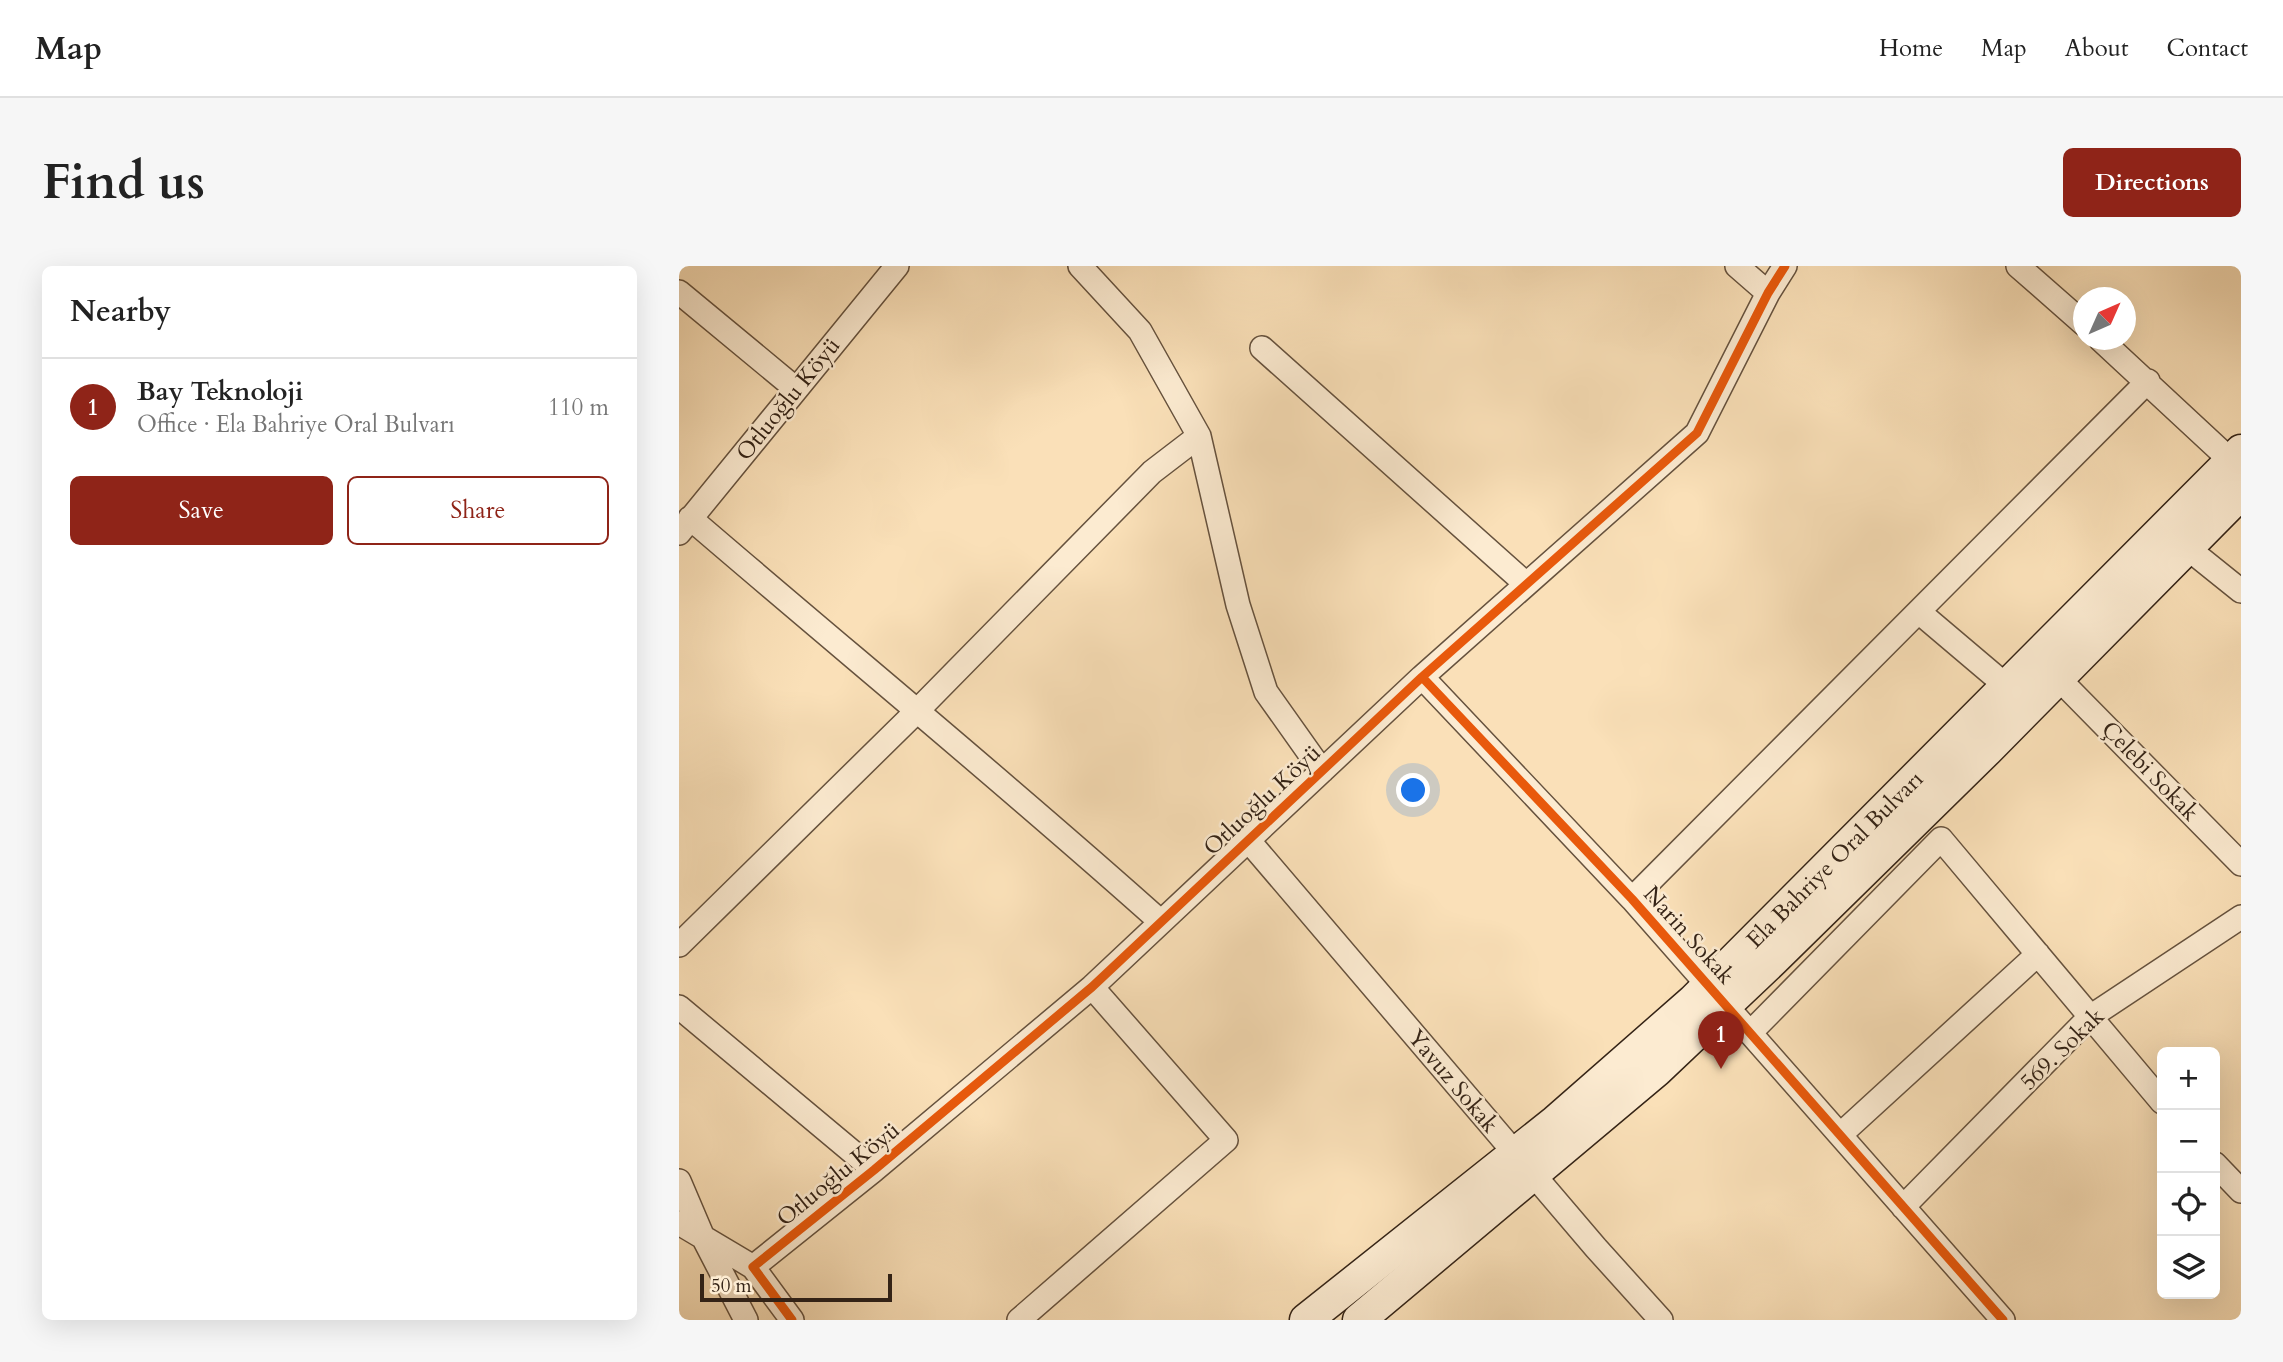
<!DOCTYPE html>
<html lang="en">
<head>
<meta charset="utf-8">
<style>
	body { margin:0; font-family:Cardo,serif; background:#f6f6f6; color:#222 }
	.controls { position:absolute; right:21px; bottom:21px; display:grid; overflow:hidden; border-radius:10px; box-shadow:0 7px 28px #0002 }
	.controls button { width:63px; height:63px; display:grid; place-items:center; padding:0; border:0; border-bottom:2px solid #e0e0e0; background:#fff; color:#222; font:35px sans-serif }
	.compass { position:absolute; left:1394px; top:21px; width:63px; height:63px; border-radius:50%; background:#fff; box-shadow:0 7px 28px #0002; rotate:45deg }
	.scale { position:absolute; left:21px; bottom:18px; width:192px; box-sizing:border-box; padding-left:7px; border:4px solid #342316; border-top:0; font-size:19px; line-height:24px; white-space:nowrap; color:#342316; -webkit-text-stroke:5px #fcebd1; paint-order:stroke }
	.you { position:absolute; left:735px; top:525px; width:24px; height:24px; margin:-18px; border:5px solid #fff; border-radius:50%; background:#1a73e8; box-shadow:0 0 0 10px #1a73e833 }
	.badge { display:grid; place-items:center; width:46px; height:46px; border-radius:50%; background:#8f2418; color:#fff; font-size:23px; font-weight:700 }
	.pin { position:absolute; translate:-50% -58px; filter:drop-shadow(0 2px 4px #0008) }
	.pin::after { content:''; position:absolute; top:37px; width:24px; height:21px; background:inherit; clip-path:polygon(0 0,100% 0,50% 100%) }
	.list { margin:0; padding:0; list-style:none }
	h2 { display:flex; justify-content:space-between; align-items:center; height:91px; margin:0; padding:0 28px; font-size:30px }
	h2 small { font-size:23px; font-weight:400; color:#767676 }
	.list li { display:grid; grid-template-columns:46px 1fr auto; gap:21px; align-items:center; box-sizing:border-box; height:98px; padding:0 28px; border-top:2px solid #e0e0e0 }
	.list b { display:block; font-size:26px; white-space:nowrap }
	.list p { margin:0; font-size:23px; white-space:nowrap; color:#767676 }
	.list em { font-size:23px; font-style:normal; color:#767676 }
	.actions { display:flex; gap:14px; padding:21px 28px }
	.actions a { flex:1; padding:16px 0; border:2px solid #8f2418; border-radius:10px; text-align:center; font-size:24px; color:#8f2418 }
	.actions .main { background:#8f2418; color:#fff }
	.icon { flex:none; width:38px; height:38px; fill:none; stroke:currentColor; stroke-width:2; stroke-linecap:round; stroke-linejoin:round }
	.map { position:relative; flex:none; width:1562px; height:1054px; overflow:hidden; border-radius:10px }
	header { display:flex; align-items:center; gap:42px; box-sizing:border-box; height:98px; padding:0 35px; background:#fff; border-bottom:2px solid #e0e0e0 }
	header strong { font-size:33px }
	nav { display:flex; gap:38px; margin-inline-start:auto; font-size:24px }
	.intro { display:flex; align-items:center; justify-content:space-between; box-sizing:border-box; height:168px; padding:0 42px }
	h1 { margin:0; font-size:49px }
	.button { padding:18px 32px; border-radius:10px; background:#8f2418; color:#fff; font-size:24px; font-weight:700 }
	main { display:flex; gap:42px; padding:0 42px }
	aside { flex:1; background:#fff; border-radius:10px; box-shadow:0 7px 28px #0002 }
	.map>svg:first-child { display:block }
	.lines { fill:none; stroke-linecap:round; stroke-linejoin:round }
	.street-casing { stroke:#66523e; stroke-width:26 }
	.secondary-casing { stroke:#342316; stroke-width:35 }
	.street { stroke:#fcebd1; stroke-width:23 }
	.secondary { stroke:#fcebd1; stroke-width:32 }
	.cycleway-casing { stroke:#fcebd1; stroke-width:13 }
	.cycleway { stroke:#e8590c; stroke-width:9 }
	.labels { text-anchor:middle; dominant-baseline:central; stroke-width:5; stroke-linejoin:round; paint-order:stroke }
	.street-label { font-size:23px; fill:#342316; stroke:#fcebd1 }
</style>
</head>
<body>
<header>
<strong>Map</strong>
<nav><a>Home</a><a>Map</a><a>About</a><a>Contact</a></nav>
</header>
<div class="intro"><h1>Find us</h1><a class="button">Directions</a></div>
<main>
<aside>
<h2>Nearby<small></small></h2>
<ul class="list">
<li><span class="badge">1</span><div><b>Bay Teknoloji</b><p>Office · Ela Bahriye Oral Bulvarı</p></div><em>110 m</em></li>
</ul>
<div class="actions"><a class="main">Save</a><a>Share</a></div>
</aside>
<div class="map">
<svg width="1562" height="1054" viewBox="0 0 1562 1054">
	<rect width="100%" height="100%" fill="#fae0b8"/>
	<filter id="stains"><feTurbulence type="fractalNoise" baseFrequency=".00286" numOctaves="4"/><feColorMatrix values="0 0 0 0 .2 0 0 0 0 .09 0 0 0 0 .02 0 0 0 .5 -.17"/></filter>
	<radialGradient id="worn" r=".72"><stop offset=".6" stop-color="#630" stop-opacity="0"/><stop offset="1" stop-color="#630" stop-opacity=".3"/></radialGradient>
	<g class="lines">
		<defs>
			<path id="street" d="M401,0L461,65L520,170L559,339L587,426L643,505
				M1058,0L1089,27
				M1339,0L1405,58
				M0,26L117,123
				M1422,74L1562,204
				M583,82L847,318
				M11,252C168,387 328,518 482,656
				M0,267L218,0
				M1496,272L1562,325
				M1240,346L1338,429
				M743,411L953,633L1324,1054
				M1379,412L1562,598
				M569,574L917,982L982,1054
				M953,633L1469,115
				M0,679L237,446L473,206L520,170
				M0,741L195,904
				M1071,767L1262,573L1483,836
				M1161,869L1359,688
				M1536,898L1562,925
				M0,915L23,969L67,1054
				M1224,941L1411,751L1562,651
				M0,957L74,1001
				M113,1054L74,1001L195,904L413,721L743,411L1018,167L1089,27L1106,0
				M340,1054L547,874L413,721"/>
			<g id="secondary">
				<path id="s1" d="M627,1054L876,856L1014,735L1562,185"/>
				<path d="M680,1054L978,804L1094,694L1308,484L1562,227"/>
			</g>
		</defs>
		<use href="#street" class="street-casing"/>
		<use href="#secondary" class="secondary-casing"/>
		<use href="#street" class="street"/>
		<use href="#secondary" class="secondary"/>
		<defs>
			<path id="cycleway" d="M743,411L953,633L1324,1054
				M113,1054L74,1001L195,904L413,721L743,411L1018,167L1089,27L1106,0"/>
		</defs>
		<use href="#cycleway" class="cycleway-casing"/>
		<use href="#cycleway" class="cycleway"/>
	</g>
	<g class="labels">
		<g class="street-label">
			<text transform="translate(109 133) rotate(-51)">Otluoğlu Köyü</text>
			<text transform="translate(1471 505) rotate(46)">Çelebi Sokak</text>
			<text transform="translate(583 534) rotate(-43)">Otluoğlu Köyü</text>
			<text stroke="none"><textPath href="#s1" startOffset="702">Ela Bahriye Oral Bulvarı</textPath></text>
			<text transform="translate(1010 669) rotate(48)">Narin Sokak</text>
			<text transform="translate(1383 783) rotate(-44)">569. Sokak</text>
			<text transform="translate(774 815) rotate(50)">Yavuz Sokak</text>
			<text transform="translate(159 908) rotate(-39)">Otluoğlu Köyü</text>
		</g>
	</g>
	<rect width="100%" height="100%" filter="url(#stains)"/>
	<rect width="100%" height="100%" fill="url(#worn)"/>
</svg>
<div class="controls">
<button>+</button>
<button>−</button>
<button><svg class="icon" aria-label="locate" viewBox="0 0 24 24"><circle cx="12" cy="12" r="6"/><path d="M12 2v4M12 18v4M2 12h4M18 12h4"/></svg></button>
<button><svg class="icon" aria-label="layers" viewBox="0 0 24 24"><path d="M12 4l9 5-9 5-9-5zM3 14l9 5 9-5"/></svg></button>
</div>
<svg class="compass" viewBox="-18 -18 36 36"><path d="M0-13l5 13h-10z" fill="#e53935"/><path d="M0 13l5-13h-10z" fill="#767676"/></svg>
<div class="scale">50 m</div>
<div class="you"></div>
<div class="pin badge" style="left:1042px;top:803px">1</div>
</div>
</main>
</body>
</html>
